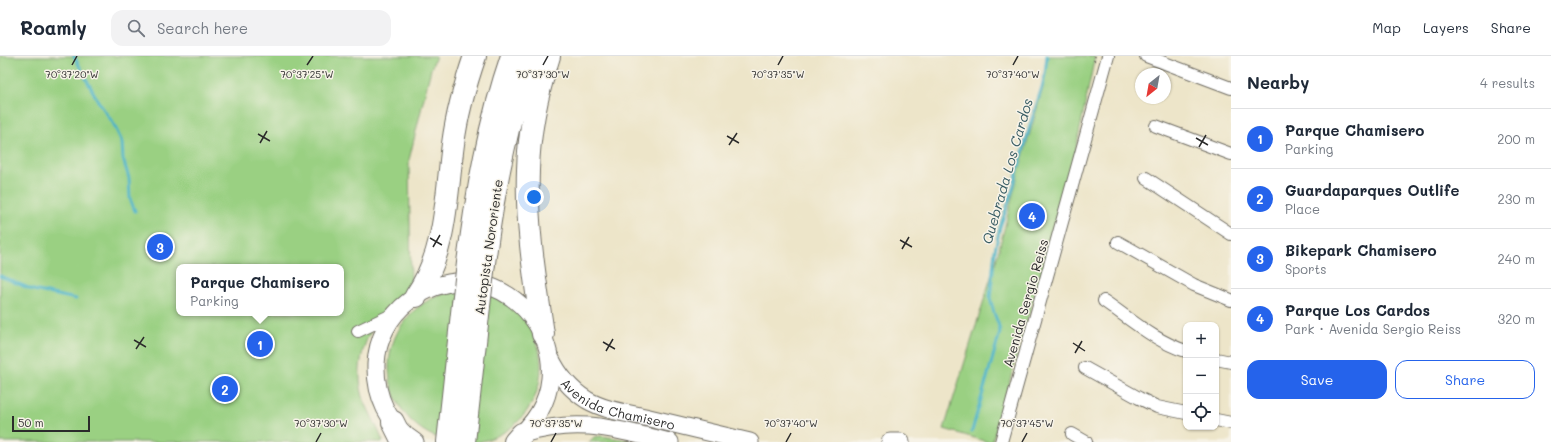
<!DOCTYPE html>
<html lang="en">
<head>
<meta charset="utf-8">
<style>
	body { margin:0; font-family:Mali,sans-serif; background:#f2f2f3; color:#1f2937 }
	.controls { position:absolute; right:12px; bottom:12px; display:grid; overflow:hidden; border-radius:8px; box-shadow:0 1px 3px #0004 }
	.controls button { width:36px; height:36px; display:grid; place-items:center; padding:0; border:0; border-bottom:1px solid #e0e1e3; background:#fff; color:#1f2937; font:20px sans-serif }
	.compass { position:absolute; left:1135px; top:12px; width:36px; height:36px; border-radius:50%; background:#fff; box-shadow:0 1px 3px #0004; rotate:211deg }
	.scale { position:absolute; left:12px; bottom:10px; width:78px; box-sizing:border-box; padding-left:4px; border:2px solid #2b2b2b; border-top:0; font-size:11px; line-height:14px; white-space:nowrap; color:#2b2b2b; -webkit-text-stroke:3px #f7f3e8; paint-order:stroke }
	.you { position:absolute; left:534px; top:141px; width:14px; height:14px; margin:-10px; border:3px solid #fff; border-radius:50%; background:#1a73e8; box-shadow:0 0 0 6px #1a73e833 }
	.badge { display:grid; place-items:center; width:26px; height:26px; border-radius:50%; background:#2563eb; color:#fff; font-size:13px; font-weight:700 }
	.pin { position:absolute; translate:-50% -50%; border:2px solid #fff; box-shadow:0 1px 4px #0006 }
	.popup { position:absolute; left:176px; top:208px; width:168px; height:52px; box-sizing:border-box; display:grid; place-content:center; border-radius:8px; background:#fff; filter:drop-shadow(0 1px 3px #0005); font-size:13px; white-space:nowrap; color:#747a83 }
	.popup b { font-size:15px; color:#1f2937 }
	.popup::after { content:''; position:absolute; left:50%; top:100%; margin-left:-8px; border:8px solid transparent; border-top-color:#fff }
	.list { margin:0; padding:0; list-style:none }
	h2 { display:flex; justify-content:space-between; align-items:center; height:52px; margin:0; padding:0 16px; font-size:17px }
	h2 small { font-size:13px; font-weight:400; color:#747a83 }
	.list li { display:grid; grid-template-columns:26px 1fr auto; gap:12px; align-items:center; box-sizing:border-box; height:60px; padding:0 16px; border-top:1px solid #e0e1e3 }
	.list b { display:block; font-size:15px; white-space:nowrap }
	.list p { margin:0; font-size:13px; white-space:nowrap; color:#747a83 }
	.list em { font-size:13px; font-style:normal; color:#747a83 }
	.actions { display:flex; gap:8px; padding:12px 16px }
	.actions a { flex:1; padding:9px 0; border:1px solid #2563eb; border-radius:12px; text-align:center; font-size:14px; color:#2563eb }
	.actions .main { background:#2563eb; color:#fff }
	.icon { flex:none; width:22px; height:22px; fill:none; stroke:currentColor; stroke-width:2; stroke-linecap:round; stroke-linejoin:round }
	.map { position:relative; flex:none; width:1231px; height:386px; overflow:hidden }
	header { display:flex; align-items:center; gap:24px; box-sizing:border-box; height:56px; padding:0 20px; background:#fff; border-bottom:1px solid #e0e1e3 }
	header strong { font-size:19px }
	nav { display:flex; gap:22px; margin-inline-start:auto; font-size:14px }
	.search { width:280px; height:36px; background:#f2f2f3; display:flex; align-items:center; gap:10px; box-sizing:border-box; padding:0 14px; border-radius:12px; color:#747a83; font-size:15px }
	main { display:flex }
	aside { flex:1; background:#fff }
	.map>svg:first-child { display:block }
	.green { fill:#9ad082; stroke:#627e56; fill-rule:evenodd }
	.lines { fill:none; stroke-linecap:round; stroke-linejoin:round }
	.stream { stroke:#4ab3c8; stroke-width:3 }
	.street-casing { stroke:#6f6c62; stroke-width:14 }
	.secondary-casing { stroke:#6f6c62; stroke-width:19 }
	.highway-casing { stroke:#6f6c62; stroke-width:24 }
	.path { stroke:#6f6c62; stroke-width:2; stroke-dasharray:1 3; stroke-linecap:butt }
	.street { stroke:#fff; stroke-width:12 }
	.secondary { stroke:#fff; stroke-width:17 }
	.highway { stroke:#fff; stroke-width:22 }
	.highway-bridge-casing { stroke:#6f6c62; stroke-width:24; stroke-linecap:butt }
	.highway-bridge { stroke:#fff; stroke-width:22 }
	.ticks { fill:none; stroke:#2b2b2b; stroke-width:1.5 }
	.labels { text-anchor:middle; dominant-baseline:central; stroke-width:3; stroke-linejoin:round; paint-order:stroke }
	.street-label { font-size:13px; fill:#2b2b2b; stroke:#f7f3e8 }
	.water-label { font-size:14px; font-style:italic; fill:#365b62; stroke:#f7f3e8 }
	.ticks-label { font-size:10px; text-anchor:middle; fill:#2b2b2b; stroke:#f7f3e8; stroke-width:3; stroke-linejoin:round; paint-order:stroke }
</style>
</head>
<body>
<header>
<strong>Roamly</strong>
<div class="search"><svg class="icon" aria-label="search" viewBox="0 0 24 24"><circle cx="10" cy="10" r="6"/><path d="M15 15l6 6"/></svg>Search here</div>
<nav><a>Map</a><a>Layers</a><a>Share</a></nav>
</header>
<main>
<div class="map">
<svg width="1231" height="386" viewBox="0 0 1231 386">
	<rect width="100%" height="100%" fill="#f7f3e8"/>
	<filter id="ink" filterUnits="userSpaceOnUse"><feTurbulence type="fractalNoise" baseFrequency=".025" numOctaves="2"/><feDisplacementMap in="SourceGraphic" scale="8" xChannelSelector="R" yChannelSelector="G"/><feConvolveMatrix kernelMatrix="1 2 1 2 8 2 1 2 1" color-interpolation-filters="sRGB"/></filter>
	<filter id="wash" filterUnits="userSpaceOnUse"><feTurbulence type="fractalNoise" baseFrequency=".012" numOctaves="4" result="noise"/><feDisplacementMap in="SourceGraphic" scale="16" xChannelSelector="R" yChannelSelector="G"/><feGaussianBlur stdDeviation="0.9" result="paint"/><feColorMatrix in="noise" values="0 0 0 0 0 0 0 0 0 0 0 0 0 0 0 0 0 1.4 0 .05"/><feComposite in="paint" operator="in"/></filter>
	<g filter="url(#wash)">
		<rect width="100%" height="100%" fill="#ede5c9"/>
		<path class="green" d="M0,0H436L431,13L409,104L411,226C409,231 407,236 404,240C399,248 384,255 377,265C361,288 355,317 364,344C370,358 378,372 383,386H0ZM179,211H341V257H179Z
			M1047,0H1095L1073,107L992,386H988L944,373L996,205L1019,115L1043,32Z
			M389 311a76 76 0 1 1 152 0a76 76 0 1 1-152 0Z
			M601,380L641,386H589L594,381Z"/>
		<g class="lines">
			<path class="stream" d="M74,0L98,45L113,67L122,86L123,103L129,122L130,143L135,155
				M0,220L33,234L76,243
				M972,375L1000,276L998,267L994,257L990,242L995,194L1000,171L1012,136L1031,66L1042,31L1045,18L1047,0"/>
		</g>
	</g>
	<g filter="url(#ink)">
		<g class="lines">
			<defs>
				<path id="street" d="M1146,0L1231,32
					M1156,70L1231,98
					M1146,122L1231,178
					M1118,186L1194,229L1231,244
					M1104,245C1129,262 1156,286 1186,295
					M358,275L394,258
					M1216,303L1231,306
					M1085,312L1139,342L1157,351L1186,357
					M1216,364L1231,367
					M1072,378L1086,386
					M1001,386L1108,0"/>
				<g id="secondary">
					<path id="s1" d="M550,301C558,318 571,334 587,344C606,355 628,357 649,362C682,370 716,378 750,386"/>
					<path d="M522,378C580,361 614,373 670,386"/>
					<path d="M415,386C388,369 375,339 376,308C377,284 389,260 409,245C503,176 608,311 513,385"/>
					<path d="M890,386H901"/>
				</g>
				<path id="highway" d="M468,207C477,136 489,67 512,0
					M484,207C493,135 506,69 529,0
					M416,240C447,195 446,140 453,88C457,58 465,29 475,0
					M543,278C535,223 526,169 528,114C529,75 537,37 549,0
					M393,366L403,386
					M448,386L463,248
					M464,386L479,250
					M515,386L522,378"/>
			</defs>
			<use href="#street" class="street-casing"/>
			<use href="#secondary" class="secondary-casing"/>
			<use href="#highway" class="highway-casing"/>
			<path class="path" d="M1094,5L1095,0"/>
			<use href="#street" class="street"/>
			<use href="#secondary" class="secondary"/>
			<use href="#highway" class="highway"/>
			<defs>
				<path id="highway-bridge" d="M463,248L468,207
					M479,250L484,207"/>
			</defs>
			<use href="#highway-bridge" class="highway-bridge-casing"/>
			<use href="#highway-bridge" class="highway-bridge"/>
		</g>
	</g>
	<path class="ticks" d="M72,9L77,0M307,9L313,0M543,9L548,0M778,9L783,0M1013,9L1018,0M258,78L270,85M727,80L739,87M1196,82L1208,89M260,87L267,75M729,89L737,77M1199,91L1206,79M430,182L442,189M900,184L912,191M433,191L440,179M902,193L909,181M134,284L146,291M603,286L615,293M1073,287L1085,295M136,293L144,281M606,295L613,283M1075,297L1082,285M316,386L321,377M551,386L556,377M786,386L791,377M1022,386L1027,377"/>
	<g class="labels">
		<g class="street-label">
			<text transform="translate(488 191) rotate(-82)">Autopista Nororiente</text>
			<text transform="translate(1025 247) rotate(-74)">Avenida Sergio Reiss</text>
			<text stroke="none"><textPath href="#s1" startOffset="88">Avenida Chamisero</textPath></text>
		</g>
		<g class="water-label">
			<text transform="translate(1007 115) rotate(-74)">Quebrada Los Cardos</text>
		</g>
	</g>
	<g class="ticks-label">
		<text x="778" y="22">70°37'35"W</text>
		<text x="72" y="22">70°37'20"W</text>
		<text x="307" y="22">70°37'25"W</text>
		<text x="543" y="22">70°37'30"W</text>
		<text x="1013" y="22">70°37'40"W</text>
		<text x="321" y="371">70°37'30"W</text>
		<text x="556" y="371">70°37'35"W</text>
		<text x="791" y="371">70°37'40"W</text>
		<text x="1027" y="371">70°37'45"W</text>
	</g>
</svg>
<div class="controls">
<button>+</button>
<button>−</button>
<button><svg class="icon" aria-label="locate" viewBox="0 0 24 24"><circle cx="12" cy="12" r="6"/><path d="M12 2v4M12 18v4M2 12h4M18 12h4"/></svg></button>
</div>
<svg class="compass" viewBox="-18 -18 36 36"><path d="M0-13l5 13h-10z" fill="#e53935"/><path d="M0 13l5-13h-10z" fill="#747a83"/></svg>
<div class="scale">50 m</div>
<div class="you"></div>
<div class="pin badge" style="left:260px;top:288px">1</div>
<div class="popup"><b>Parque Chamisero</b>Parking</div>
<div class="pin badge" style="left:225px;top:333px">2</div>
<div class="pin badge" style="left:160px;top:191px">3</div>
<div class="pin badge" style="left:1032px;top:160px">4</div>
</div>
<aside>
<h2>Nearby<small>4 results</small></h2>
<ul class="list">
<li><span class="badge">1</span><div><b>Parque Chamisero</b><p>Parking</p></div><em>200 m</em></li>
<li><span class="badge">2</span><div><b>Guardaparques Outlife</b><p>Place</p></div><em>230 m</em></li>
<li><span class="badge">3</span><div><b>Bikepark Chamisero</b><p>Sports</p></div><em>240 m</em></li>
<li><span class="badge">4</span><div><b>Parque Los Cardos</b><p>Park · Avenida Sergio Reiss</p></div><em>320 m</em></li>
</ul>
<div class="actions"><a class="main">Save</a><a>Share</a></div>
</aside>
</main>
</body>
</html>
